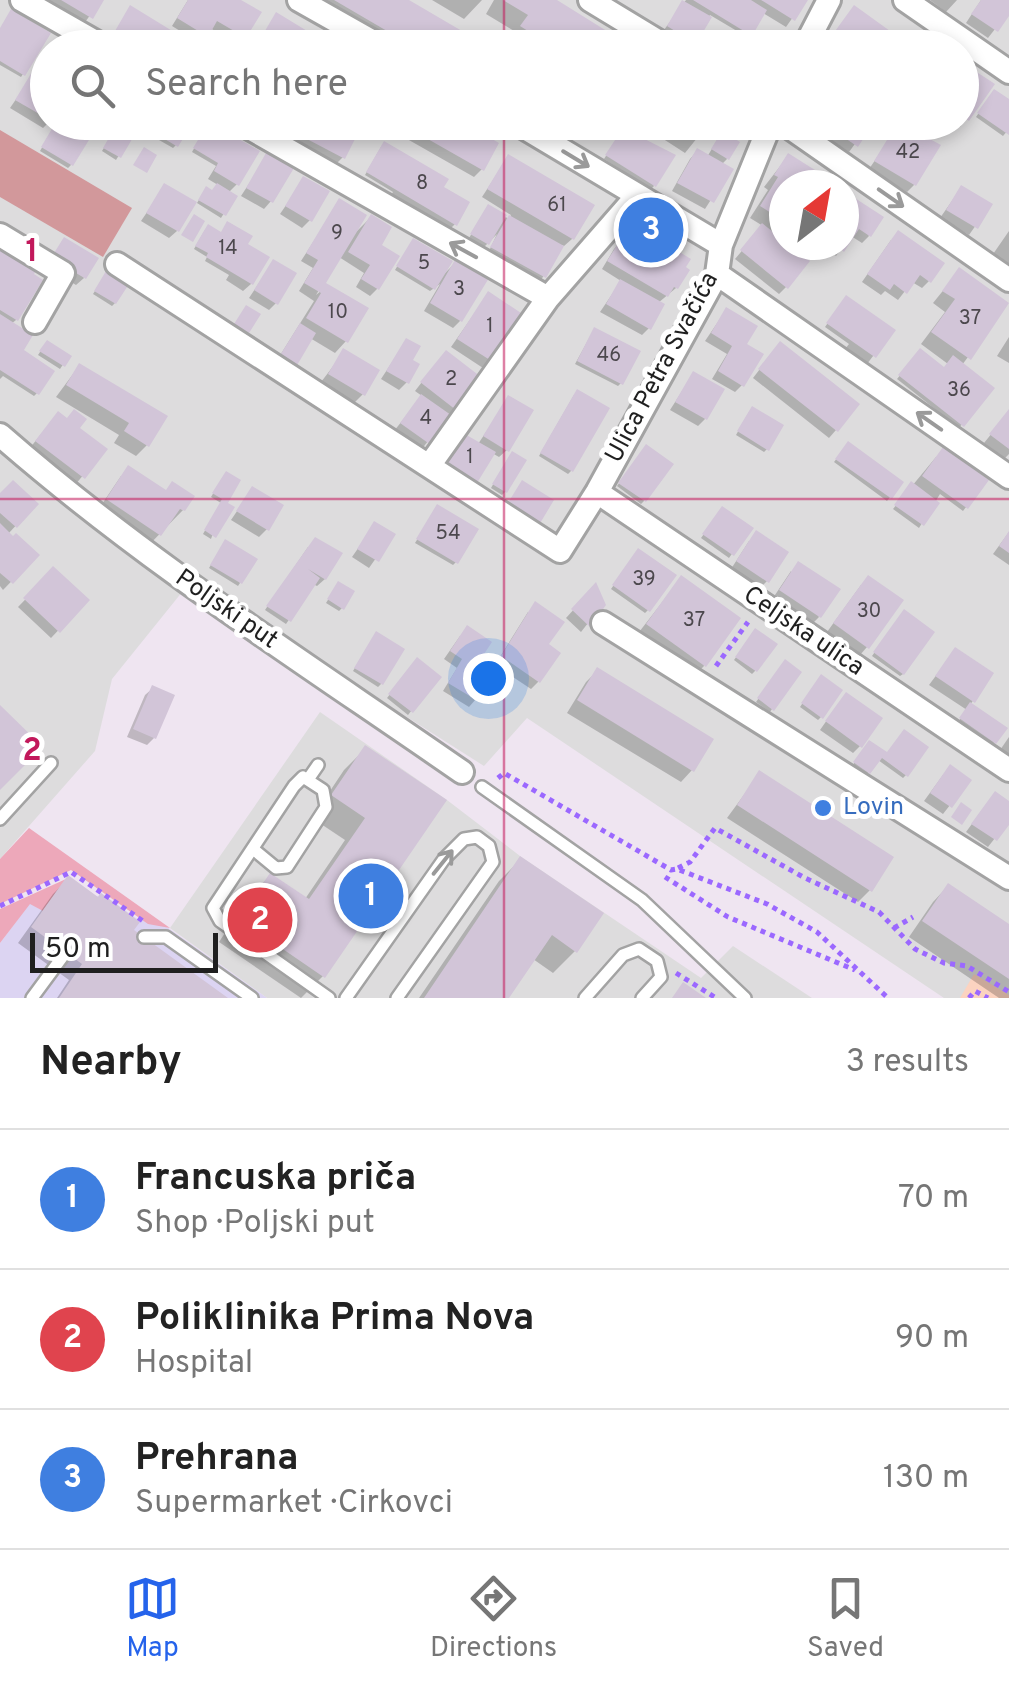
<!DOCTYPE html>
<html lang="en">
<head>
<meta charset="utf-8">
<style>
	body { margin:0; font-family:Overpass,sans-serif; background:#f6f6f6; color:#222 }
	.compass { position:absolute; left:769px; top:170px; width:90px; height:90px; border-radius:50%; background:#fff; box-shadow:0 5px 15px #0003; rotate:31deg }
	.scale { position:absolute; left:30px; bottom:25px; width:188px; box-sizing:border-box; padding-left:10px; border:5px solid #1f1f1f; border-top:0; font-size:28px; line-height:35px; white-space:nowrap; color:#1f1f1f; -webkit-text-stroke:8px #fff; paint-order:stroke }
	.you { position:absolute; left:488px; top:678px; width:35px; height:35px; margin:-25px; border:8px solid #fff; border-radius:50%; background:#1a73e8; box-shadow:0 0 0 15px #1a73e833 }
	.badge { display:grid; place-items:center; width:65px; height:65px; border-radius:50%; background:#2563eb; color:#fff; font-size:32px; font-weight:700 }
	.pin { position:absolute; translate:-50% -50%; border:5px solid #fff; box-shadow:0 2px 10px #0006 }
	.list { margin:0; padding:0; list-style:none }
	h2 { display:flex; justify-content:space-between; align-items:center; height:130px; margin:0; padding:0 40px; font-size:42px }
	h2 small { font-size:32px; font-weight:400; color:#767676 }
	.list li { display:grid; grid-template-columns:65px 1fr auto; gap:30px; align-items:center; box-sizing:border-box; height:140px; padding:0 40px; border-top:2px solid #e0e0e0 }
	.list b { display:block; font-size:38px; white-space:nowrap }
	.list p { margin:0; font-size:32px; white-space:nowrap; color:#767676 }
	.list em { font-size:32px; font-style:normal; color:#767676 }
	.icon { flex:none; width:55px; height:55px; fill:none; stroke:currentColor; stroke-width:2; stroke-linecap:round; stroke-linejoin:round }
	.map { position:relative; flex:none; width:1009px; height:998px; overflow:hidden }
	.search { position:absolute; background:#fff; box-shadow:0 5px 15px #0003; left:30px; right:30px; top:30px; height:110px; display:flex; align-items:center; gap:25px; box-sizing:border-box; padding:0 35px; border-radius:55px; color:#767676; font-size:38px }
	.sheet { height:550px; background:#fff }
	nav { display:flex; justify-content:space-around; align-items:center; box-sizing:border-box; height:140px; border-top:2px solid #e0e0e0; background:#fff; font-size:28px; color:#767676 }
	nav a { display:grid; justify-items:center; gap:5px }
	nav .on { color:#2563eb }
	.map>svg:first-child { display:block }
	.residential { fill:#dddcdd; fill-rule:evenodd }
	.commercial { fill:#dcd4f2 }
	.grass { fill:#eda8ba }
	.forest { fill:#d2989b }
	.park { fill:#fcd3c0 }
	.shadow { fill:#0003 }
	.building { fill:#d2c5d8 }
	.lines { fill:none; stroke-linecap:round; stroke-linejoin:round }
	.lane-casing { stroke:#a3a3a3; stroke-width:16 }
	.street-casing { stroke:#a3a3a3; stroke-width:28 }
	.path { stroke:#9b68ff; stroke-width:5; stroke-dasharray:5 5; stroke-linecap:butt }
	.lane { stroke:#fff; stroke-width:11 }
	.street { stroke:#fff; stroke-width:22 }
	.oneway { stroke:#9a9a9a }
	.grid { fill:none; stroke:#c2185b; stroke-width:2.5; stroke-opacity:0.55 }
	.shop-dot { fill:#3f7fe0; stroke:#fff; stroke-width:4 }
	.labels { text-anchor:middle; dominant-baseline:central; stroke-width:10; stroke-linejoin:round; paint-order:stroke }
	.number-label { font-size:20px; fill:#4c484d }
	.street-label { font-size:25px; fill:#1f1f1f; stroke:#fff }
	.shop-label { font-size:25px; fill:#366cbe; stroke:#fff; text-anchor:start }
	.grid-label { font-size:32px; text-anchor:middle; font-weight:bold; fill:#c2185b; stroke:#fff; stroke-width:10; stroke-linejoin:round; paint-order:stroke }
</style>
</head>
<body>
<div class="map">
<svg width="1009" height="998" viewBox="0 0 1009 998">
	<rect width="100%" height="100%" fill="#efe5f1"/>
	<path class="residential" d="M0,0H1009V998H944L527,718L484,766L344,677L195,576L112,679L95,751L0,859ZM48,48H962V122H48ZM784,185H844V245H784Z
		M320,712L447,800L520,856L701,978L733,946L812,998H267L170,928Z"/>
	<path class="commercial" d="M101,893L140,921L147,913L267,998H0V943L30,903L43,910L98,896Z"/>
	<path class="grass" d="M29,828L170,928L148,924L71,870L0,904V859Z
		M66,879L43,911L30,904L0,943V909Z"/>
	<path class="forest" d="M0,130L132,208L103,257L0,197Z"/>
	<path class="park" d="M974,974L1009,995V998H960Z"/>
	<path class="shadow" d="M42,0H101L83,25Z
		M188,0H236L244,36L237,44L210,28L198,42L172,26Z
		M315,0H404L486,48H397Z
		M432,0H482L464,19Z
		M494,0H553L630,48H515L507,43L514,31L486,14Z
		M686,0H805L786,27L763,13L747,37L710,15L694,42L684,48L661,34Z
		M930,0H957L946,12Z
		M981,0H1009V11L988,38L966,23Z
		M128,11L195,48H135L114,35Z
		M0,30L23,74L21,77L0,65Z
		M48,58V77L39,72Z
		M969,70L991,85L960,127L953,122H962V77Z
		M32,76L48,99L49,122L43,128L10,108Z
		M991,95L1009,102V129L1003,136L976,117Z
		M57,122L71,165L68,168L40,151Z
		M120,122H152L144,134L136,128L116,160L102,151Z
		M160,122L176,145L173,148L152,136Z
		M290,122H337L343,157L335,165L282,136Z
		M389,122H458L482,169L474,177L386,127Z
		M637,122H710L685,153Z
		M814,122H871L849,152L811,127Z
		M900,124L914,185L907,192L869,169Z
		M206,128L237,184L228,193L234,197L221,218L197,203L203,193H212L218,185L208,179L216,166L192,152Z
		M620,134L654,186L647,193L625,179L628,174L604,159Z
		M719,137L727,159L721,165L730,170L705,209L672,191L690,159L697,151L707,157Z
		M381,147L455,224L448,231L390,197L393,192L365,175Z
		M267,156L271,201L264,209L241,196Z
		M788,156L817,185H784L786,287L779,294L735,259L763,226L750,218L768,190L764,187Z
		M508,157L591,206L572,239L564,246L562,245L541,280L489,251L497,234L484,247L469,238L488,207L509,219L511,215L482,197Z
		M304,179L310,220L302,228L280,214Z
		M165,186L177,231L169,238L141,221Z
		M961,188L990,205L969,235L940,218Z
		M844,194L869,236L862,243L851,236L836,256L826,249L829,245H844Z
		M339,202L356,232L371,217L378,246L377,289L370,296L356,287L364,273L339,257L316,295L327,286L346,341L335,353L310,338L274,365L314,301L299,291L313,268L301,261Z
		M642,224L664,246L676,288L658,303L649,328L642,335L600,312L621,281L602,269L614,249L621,242L627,245Z
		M205,230L245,245L251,284L243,291L226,280L229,275L205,261L207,257L194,249Z
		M1009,231V269L991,257Z
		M64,240L84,278L76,285L45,266Z
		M891,240L929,281L922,288L912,282L898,300L885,291L881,295L862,282Z
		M411,244L444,274L457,261L460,321L453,328L424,311L440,284L430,291L395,270Z
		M0,246L16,320L11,324L37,393L34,396L3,376L0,379Z
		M273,262L276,303L269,310L249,298Z
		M959,271L1007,305L962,365L991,388L959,428L897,379L920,351L944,370L948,364L921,344L945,312L933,303Z
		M104,277L115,303L112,306L93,294Z
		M488,294L491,361L483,368L451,347Z
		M843,301L892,331L867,364L845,349L849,344L825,327Z
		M726,310L744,345L742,385L735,392L712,379L727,354L705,341Z
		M592,333L621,383L618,386L575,364Z
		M1009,337V363L997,356Z
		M406,341L409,361L407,382L399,390L381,379Z
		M44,346L68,357L60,369L38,355Z
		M344,352L363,394L351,406L318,386Z
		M773,352L836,430L829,438L753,378Z
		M439,360L454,408L421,450L394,431L422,396L415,391Z
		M79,366L164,417L147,445L136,456L114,443L119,435L56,397Z
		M693,374L705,419L698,426L670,410Z
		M574,395L571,471L568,474L539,456Z
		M509,398L507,450L499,457L492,453L468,488L440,471L457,443L478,444Z
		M749,412L767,449L764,452L736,435Z
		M1009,412V454L1004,459L984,443Z
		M51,422L76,429L104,450L75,485L29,449Z
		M845,448L901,483L887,501L834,462Z
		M643,450L644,501L641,504L617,486Z
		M509,457L505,492L502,495L491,488Z
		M936,457L986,481L963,511L940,494L919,528L893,509Z
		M121,476L183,510L144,550L100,507Z
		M223,477L224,503L211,539L203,534L221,503L211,497Z
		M252,489L267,529L259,537L231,520Z
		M0,496L35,505L8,534L37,555L3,590L0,586Z
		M435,511L456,562L453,565L415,543Z
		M720,512L750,528L729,558L701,538Z
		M375,524L393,534L369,568L352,557Z
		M1009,532V565L993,554Z
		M749,541L767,581L760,588L731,569Z
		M223,545L240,583L238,586L209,568Z
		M308,547L325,579L317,586L313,584L286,624L265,610Z
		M636,554L648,610L645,613L611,589Z
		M54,570L87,600L51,638L18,607Z
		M791,571L819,617L812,624L773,598Z
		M681,578L704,666L693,677L636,636Z
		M861,585L867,647L860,655L827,632Z
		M595,586L603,604L581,632L566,618Z
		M336,587L342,608L339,611L326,603Z
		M528,612L545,645L538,682L531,689L495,665Z
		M901,615L903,674L900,676L872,656Z
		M753,634L755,671L752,674L734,660Z
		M460,636L476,661V699L469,707L443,691L457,668L444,659Z
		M373,638L381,684L378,687L353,671Z
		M955,650L991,674L970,705L1004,729L991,746L958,722L967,710L929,685Z
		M417,661L438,677L408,715L387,698Z
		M783,666L772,709L770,712L756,702Z
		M597,671L692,770L681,782L567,713L586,682Z
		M818,680L821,717L818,720L800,707Z
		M153,688L154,738L147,745L127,737L145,695Z
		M839,703L860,746L853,753L820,730Z
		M1009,737V761L998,753Z
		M867,746L906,775L903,778L878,760L865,776L852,766Z
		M366,748L443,801L323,976L301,998L219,942L248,898L270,876L305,899L345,840L312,818L344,770Z
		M760,773L870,890L858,902L727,818Z
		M943,775L969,781L943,814L924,801Z
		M988,802L1009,804V820L988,847L966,832Z
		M520,860L575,951L553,973L533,959L506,998H419L499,881Z
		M68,879L131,931L224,998H57L69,980L18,943L53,894Z
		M948,886L1009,927V998H999L909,937L933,902Z"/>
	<path class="building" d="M61,0H104L93,19Z
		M188,0H241L262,12L246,38L217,21L208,37L177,18Z
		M334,0H409L491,48H416Z
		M503,0H557L634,48H555L520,26L528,15Z
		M682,0L712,17L696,44L667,26Z
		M693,0H751L767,10L752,36Z
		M761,0H808L795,21Z
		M981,0H1009V16L998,32L971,14Z
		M130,5L200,48H142L115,31Z
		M854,5L890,31L879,48H828L825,45Z
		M11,9L51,33L25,76L0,61V28Z
		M276,12L335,48H255Z
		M62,35L83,48H55Z
		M969,67L995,84L969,121L962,116V77Z
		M32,72L48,82V119L15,100Z
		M994,89L1009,99V135L977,113Z
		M56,122H100L73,166L41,147Z
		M118,122H127L138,129L121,158L103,148Z
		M133,122H155L149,132Z
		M159,122H193L178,147L153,132Z
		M209,122L260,151L239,186L214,171L218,163L193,148Z
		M291,122H343L359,131L345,159L288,129Z
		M398,122H463L499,143L484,171Z
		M676,122H713L703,139Z
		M822,122H874L858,147Z
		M898,122L941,145L916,186L874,161Z
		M623,128L676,155L656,187L605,155Z
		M722,131L740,142L729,160L711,149Z
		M384,141L449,179L444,187L470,202L457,226L366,172Z
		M144,147L157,155L147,173L133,165Z
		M697,148L734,169L714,203L677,183Z
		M266,153L294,168L273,203L246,188Z
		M788,153L826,177L820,185H784V221L760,206L778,177L774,175Z
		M508,154L595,205L574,240L487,189Z
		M303,176L330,191L312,222L285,206Z
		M164,183L197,202L179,232L146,213Z
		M217,183L238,196L226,216L198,200L206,186L212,190Z
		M961,185L993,204L978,229L946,210Z
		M844,191L884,217L871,237L859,229L844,252L837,245H844Z
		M339,198L367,215L326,283L369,308L348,343L306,318L321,293L304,283L318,260L306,253Z
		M488,204L507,215L489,245L470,234Z
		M194,214L205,221L193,242L181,235Z
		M371,214L392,227L382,245L400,256L379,290L361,279L370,265L348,252Z
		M509,215L564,246L546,278L490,247Z
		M227,221L253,236L248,244L270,257L253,285L206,257L208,253L195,246L208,224L221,232Z
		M642,221L672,239L668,245L691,259L686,267L690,270L678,289L674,287L668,297L607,261L621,239L629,243Z
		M762,223L784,241V245H789L810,261L788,289L740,250Z
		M898,230L945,263L931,283L920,275L907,294L894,284L890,290L867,274Z
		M64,237L99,258L86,279L51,258Z
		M413,238L453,261L435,290L396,266Z
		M0,243L38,267L34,274L43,280L18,321L0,310Z
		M456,258L489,278L462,322L430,303Z
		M273,259L297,273L278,305L254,290Z
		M959,267L1009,303L971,360L931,332L955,299L942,291Z
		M106,271L129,284L116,304L94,291Z
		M620,279L665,304L651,330L606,304Z
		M488,291L524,315L493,362L457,339Z
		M846,295L896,330L876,358L826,323Z
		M246,305L261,314L249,333L234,324Z
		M726,307L758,326L747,344L764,354L744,387L718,371L732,346L711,333Z
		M0,314L33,335L24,350L55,371L39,395L0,370Z
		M300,323L316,333L296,367L279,357Z
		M594,327L641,351L623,385L577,361Z
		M406,338L421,346L413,360L420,364L409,384L386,371Z
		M47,340L72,356L65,367L39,351Z
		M780,341L860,404L838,432L758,369Z
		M343,348L380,370L365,396L328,374Z
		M920,348L944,367L953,355L995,388L964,427L898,375Z
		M446,350L481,377L456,410L420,382Z
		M79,363L168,416L149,447L124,431L129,423L66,385Z
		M693,371L725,389L707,420L675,402Z
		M577,389L610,408L573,472L540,453Z
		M421,394L451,415L431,445L400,423Z
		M508,395L534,410L509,452L483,436Z
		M752,406L784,425L769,451L737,431Z
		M74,409L87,419L80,428L108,449L85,479L35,441L58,411L67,418Z
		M1009,409V449L989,434Z
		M463,433L496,452L477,483L445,463Z
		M848,441L904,482L892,499L835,459Z
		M646,444L674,464L646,502L618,483Z
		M943,447L989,480L968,509L922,476Z
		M512,451L527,460L507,493L492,484Z
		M128,465L166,490L172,481L195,496L185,511L180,509L161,536L106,499Z
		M226,471L241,480L228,503L235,507L216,538L204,530L222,499L212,493Z
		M13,480L39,504L17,528L0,513V493Z
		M522,480L554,500L539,525L506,506Z
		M911,481L940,503L924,526L894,505Z
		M252,486L284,505L269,531L236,511Z
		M437,504L479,529L458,564L416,539Z
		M722,506L754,528L734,556L702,534Z
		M374,521L396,534L379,562L357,549Z
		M0,523L13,536L16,533L40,555L13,584L0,573Z
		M756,530L789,552L769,583L736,561Z
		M1009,531V553L999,546Z
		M315,537L343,553L326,580L308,569L320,578L291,622L266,606Z
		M225,539L258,559L242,584L210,565Z
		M638,548L677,575L650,612L612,585Z
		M798,561L841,589L821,618L779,590Z
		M53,566L90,600L60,633L23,598Z
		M681,575L741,618L706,667L646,624Z
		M868,575L904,600L869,649L833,623Z
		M338,581L355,591L344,610L327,599Z
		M596,582L606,605L590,627L571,609Z
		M535,601L565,622L549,644L561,653L540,683L501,656Z
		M904,609L935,632L904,675L873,652Z
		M467,625L492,642L480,660L496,670L478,701L448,683L462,659L450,651Z
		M755,628L778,644L757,672L735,657Z
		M376,631L405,649L383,685L354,668Z
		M955,647L994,673L975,703L935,676Z
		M417,657L442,677L413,713L388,694Z
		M785,659L802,672L774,711L757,698Z
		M597,667L714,739L694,772L577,700Z
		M821,674L843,690L823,719L801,703Z
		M152,685L175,695L156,739L133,729Z
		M846,692L883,718L862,748L825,721Z
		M970,702L1008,728L996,744L959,718Z
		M0,705L43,747L0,790Z
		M904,729L929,747L908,777L882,758L870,774L853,762L869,740L887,752Z
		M365,745L447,800L325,978L239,919L270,873L309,899L365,818L331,795Z
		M950,764L972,780L952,808L930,793Z
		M759,770L894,857L872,892L737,805Z
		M995,791L1009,801V825L997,841L971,824Z
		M961,802L972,810L962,825L951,817Z
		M520,856L604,913L577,953L552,935L509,998H424Z
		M68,875L98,897L101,893L140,922L134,930L228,998H59L82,964L31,927Z
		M948,883L1009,924V979L922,921Z
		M683,982L706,998H672Z"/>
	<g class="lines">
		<defs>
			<path id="lane" d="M309,778L318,765
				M482,787L642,900L745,998
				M0,819L51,763
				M253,849L276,868L287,867L326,807L323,790L303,777L294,786L213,908L220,921L329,998
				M144,937H166L252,998
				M32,998L66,952
				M346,998L444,859L464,839L477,837L489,846L493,862L397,998
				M585,998L623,955L639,949L657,961L661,977L642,998"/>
			<path id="street" d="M22,0L106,48
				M299,0L384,48
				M590,0L669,48
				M905,0L1009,72
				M804,48L829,0
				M239,122L548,298
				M515,122L721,245
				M782,122L1009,280
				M0,235L63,273L35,322
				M117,264L560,551L597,492L717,274L721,245L771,122
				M717,274L1009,477
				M0,435C144,561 305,663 462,772
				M429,466L548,298L637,196
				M597,492L1009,770
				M603,623L1009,878"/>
		</defs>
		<use href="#lane" class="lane-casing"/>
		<use href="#street" class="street-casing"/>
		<path class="path" d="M716,666L748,622
			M498,778L504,773L671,870L677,869L767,904L817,932L888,998
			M678,868L690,862L715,828L805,878L879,912L915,949L944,963L967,966L1009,992
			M665,877L728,917L855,970
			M0,906L71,872L143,921
			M894,928L913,917
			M676,973L716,998
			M969,998L975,991L988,998"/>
		<use href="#lane" class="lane"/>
		<use href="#street" class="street"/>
	</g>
	<defs><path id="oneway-shaft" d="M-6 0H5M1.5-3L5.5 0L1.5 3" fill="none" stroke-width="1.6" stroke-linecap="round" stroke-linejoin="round" transform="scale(2.5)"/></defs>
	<g class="oneway">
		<use href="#oneway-shaft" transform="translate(576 159) rotate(31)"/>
		<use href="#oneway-shaft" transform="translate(891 198) rotate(35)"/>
		<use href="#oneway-shaft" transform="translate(463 250) rotate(-151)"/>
		<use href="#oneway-shaft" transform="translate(929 421) rotate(-145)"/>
		<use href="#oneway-shaft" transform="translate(443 862) rotate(-51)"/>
	</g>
	<path class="grid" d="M504,0V48M504,122V998M0,499H1009"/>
	<circle class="shop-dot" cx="823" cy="808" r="10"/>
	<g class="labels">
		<g class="number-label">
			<text x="908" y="153">42</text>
			<text x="422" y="184">8</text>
			<text x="557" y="206">61</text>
			<text x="337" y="234">9</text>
			<text x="228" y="249">14</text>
			<text x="424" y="264">5</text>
			<text x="459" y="290">3</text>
			<text x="338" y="313">10</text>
			<text x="970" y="319">37</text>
			<text x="490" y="327">1</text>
			<text x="609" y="356">46</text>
			<text x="451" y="380">2</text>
			<text x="959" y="391">36</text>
			<text x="426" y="419">4</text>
			<text x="470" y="458">1</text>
			<text x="448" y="534">54</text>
			<text x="644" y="580">39</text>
			<text x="869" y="612">30</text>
			<text x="694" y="621">37</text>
		</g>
		<g class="street-label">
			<text transform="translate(663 368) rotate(-62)">Ulica Petra Svačića</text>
			<text transform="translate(226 610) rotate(35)">Poljski put</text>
			<text transform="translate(803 632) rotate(34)">Celjska ulica</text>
		</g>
		<g class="shop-label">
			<text x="843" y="808">Lovin</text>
		</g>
	</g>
	<g class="grid-label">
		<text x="32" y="261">1</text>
		<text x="32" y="760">2</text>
	</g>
</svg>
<svg class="compass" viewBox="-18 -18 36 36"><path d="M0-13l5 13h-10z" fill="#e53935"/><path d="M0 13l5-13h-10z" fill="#767676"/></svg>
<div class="scale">50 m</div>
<div class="you"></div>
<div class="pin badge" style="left:371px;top:896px;background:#3f7fe0">1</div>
<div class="pin badge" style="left:260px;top:920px;background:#e0444e">2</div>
<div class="pin badge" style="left:651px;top:230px;background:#3f7fe0">3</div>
<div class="search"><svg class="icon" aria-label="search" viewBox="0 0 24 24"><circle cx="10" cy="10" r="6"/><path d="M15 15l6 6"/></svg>Search here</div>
</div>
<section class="sheet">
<h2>Nearby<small>3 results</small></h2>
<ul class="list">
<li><span class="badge" style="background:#3f7fe0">1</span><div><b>Francuska priča</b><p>Shop · Poljski put</p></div><em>70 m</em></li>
<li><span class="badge" style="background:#e0444e">2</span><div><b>Poliklinika Prima Nova</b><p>Hospital</p></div><em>90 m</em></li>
<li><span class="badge" style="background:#3f7fe0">3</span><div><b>Prehrana</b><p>Supermarket · Cirkovci</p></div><em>130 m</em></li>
</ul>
</section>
<nav>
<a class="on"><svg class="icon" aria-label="map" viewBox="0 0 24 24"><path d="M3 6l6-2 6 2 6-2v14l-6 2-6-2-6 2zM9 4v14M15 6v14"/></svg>Map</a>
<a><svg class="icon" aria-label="directions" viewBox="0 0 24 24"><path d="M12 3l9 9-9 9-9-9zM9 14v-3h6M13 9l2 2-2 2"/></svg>Directions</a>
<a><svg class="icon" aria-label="saved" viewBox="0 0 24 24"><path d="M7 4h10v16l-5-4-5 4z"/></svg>Saved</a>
</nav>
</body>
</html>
